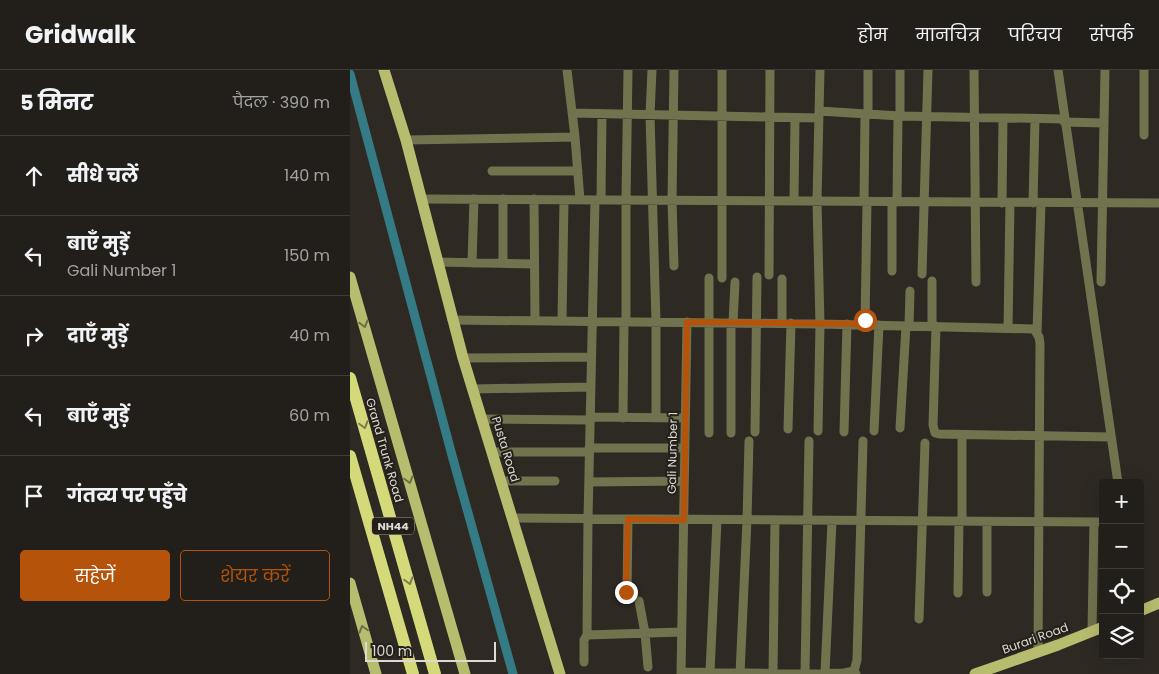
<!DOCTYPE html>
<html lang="hi">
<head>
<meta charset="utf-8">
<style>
	body { margin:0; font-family:Poppins,"Noto Sans Devanagari",sans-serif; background:#2a2723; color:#f1f3f6 }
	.controls { position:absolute; right:15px; bottom:15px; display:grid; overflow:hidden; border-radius:5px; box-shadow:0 5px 20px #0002 }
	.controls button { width:45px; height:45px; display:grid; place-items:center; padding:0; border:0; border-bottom:1px solid #3f3d39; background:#221f1a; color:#f1f3f6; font:25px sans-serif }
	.scale { position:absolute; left:15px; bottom:12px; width:131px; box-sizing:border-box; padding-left:5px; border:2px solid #dddad6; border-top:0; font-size:14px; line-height:18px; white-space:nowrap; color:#dddad6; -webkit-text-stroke:4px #242019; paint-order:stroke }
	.stop { position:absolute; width:15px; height:15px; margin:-11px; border:4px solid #b45309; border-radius:50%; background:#fff }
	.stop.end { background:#b45309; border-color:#fff; box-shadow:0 1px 5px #0008 }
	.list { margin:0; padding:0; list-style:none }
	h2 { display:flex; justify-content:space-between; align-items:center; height:65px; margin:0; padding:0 20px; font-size:21px }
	h2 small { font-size:16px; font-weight:400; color:#a2a2a2 }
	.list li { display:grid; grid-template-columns:32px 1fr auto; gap:15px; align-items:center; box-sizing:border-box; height:80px; padding:0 20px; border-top:1px solid #3f3d39 }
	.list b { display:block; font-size:19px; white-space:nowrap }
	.list p { margin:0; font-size:16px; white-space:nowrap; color:#a2a2a2 }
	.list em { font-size:16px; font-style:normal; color:#a2a2a2 }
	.actions { display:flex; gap:10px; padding:15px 20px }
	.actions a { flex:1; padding:11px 0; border:1px solid #b45309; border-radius:5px; text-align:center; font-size:18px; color:#b45309 }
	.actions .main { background:#b45309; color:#fff }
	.icon { flex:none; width:28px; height:28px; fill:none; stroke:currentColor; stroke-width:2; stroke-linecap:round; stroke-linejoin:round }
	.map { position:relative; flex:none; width:809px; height:604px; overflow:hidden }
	header { display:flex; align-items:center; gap:30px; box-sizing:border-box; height:70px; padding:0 25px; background:#221f1a; border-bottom:1px solid #3f3d39 }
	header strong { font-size:24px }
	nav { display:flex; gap:28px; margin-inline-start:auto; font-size:18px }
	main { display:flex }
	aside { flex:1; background:#221f1a }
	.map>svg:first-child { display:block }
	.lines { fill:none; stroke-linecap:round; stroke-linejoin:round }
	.canal { stroke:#357b85; stroke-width:9 }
	.minor { stroke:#71734f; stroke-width:9 }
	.major { stroke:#b8bc6e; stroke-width:11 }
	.highway { stroke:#d4d97a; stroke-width:12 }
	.oneway { stroke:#6e6e44 }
	.oneway2 { stroke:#7c7c4a }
	.route { stroke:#b45309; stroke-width:6 }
	.labels { text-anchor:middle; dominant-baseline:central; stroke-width:4; stroke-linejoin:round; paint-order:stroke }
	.shield { fill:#242019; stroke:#a6a29d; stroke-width:1 }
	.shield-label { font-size:11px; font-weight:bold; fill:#dddad6 }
	.street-label { font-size:12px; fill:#dddad6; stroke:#242019 }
</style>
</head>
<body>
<header>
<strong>Gridwalk</strong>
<nav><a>होम</a><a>मानचित्र</a><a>परिचय</a><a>संपर्क</a></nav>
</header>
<main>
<aside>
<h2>5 मिनट<small>पैदल · 390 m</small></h2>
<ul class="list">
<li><svg class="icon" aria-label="ahead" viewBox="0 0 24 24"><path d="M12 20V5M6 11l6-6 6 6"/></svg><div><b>सीधे चलें</b></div><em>140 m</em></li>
<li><svg class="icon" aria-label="left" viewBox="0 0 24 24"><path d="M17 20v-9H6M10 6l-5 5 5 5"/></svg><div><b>बाएँ मुड़ें</b><p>Gali Number 1</p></div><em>150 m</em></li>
<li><svg class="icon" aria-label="right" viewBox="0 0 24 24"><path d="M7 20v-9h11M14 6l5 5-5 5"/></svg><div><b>दाएँ मुड़ें</b></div><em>40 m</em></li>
<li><svg class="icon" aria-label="left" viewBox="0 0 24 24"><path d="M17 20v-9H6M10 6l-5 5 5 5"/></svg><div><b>बाएँ मुड़ें</b></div><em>60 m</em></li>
<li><svg class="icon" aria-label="arrive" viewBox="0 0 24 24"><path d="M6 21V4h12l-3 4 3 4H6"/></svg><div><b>गंतव्य पर पहुँचे</b></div></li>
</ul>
<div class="actions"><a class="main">सहेजें</a><a>शेयर करें</a></div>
</aside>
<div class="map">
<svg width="809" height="604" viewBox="0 0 809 604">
	<rect width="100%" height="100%" fill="#2e2922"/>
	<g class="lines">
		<path class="canal" d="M0,4L103,389L163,604"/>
		<path class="minor" d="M217,0L225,67L230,130
			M302,0L300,45L306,252V348
			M372,0V208
			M550,0V46
			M624,0L626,212
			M708,0L768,413
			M469,41L550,46L714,49
			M222,43L469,48
			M518,44V0
			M714,52L754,53
			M794,65V0
			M56,70L225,67
			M142,101H228
			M71,129L809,133
			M184,129L185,251
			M251,130L252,44
			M444,131L445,48
			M514,132L515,44
			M542,132V201
			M547,132L548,46
			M652,133L653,48
			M683,133L685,49
			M87,192L184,194
			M122,193L124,129
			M153,193V129
			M324,196L322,130L324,0
			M572,204L578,0
			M419,205L420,0
			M582,211V256
			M751,212L755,0
			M102,250L470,254L684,259L689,267L690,273L688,583
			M212,251L214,130
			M276,251V130L278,0
			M383,253L385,212
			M432,253V209
			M515,255L517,132
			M559,256L560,221
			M586,256L583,355L585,363L589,364L761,367
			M658,258L660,133
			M687,262L691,133
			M113,288L241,287
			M122,319L241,317
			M240,347L335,348
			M273,348L274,251
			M132,349L240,350
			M550,358L556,256
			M438,359L441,253
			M468,361L470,254L467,131L470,0
			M524,361L529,255
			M405,362L407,207
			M494,362L497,254
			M359,363V208
			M381,363V253
			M239,378H335
			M143,382H239
			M152,411H205
			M239,412L334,411
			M163,448L753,452
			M612,452V365
			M277,522L278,449
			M637,522V452
			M608,523L609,452
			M289,531L295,563L298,597
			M569,549L575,373
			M742,561L744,452
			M237,565L238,449L245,130
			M234,592V570L237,565L331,562
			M331,602L455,604L494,603L504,601
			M360,602L367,450
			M475,603L482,451
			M331,604L337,252
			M390,604L397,450L399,371
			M423,604L425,450
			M455,604L459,371
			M506,604L504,601L507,590L513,371"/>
		<path class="major" d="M34,0L56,70L113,288L210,604
			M0,207L115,604
			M0,513L26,604
			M790,541L809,533
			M625,604L708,575L753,557"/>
		<path class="highway" d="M0,308L85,604
			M0,386L63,604"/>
	</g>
	<defs><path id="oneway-chevron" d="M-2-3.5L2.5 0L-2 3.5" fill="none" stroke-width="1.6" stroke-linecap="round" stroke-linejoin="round" transform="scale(1.25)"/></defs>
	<g class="oneway">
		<use href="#oneway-chevron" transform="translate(14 254) rotate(74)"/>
		<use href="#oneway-chevron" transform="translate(59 410) rotate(74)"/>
		<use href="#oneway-chevron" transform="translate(13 559) rotate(-106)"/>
	</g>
	<g class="oneway2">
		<use href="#oneway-chevron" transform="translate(14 355) rotate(74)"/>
		<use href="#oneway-chevron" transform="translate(59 511) rotate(74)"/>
	</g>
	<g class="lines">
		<path class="route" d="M276,522L278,449L334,450L337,252L515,254V250"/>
	</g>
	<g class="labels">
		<rect class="shield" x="22" y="447.5" width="42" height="17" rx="4"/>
		<g class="shield-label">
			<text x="43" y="456">NH44</text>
		</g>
		<g class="street-label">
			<text transform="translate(156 379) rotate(73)">Pusta Road</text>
			<text transform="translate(35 380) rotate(74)">Grand Trunk Road</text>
			<text transform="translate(322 383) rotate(-89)">Gali Number 1</text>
			<text transform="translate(685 568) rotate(-20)">Burari Road</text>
		</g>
	</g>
</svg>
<div class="controls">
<button>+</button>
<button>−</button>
<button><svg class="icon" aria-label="locate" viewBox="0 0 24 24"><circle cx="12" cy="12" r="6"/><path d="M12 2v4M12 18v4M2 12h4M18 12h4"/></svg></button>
<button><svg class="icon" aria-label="layers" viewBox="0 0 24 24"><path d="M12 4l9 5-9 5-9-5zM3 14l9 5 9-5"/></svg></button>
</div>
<div class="scale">100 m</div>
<div class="stop" style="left:515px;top:250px"></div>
<div class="stop end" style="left:276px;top:522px"></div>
</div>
</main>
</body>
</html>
